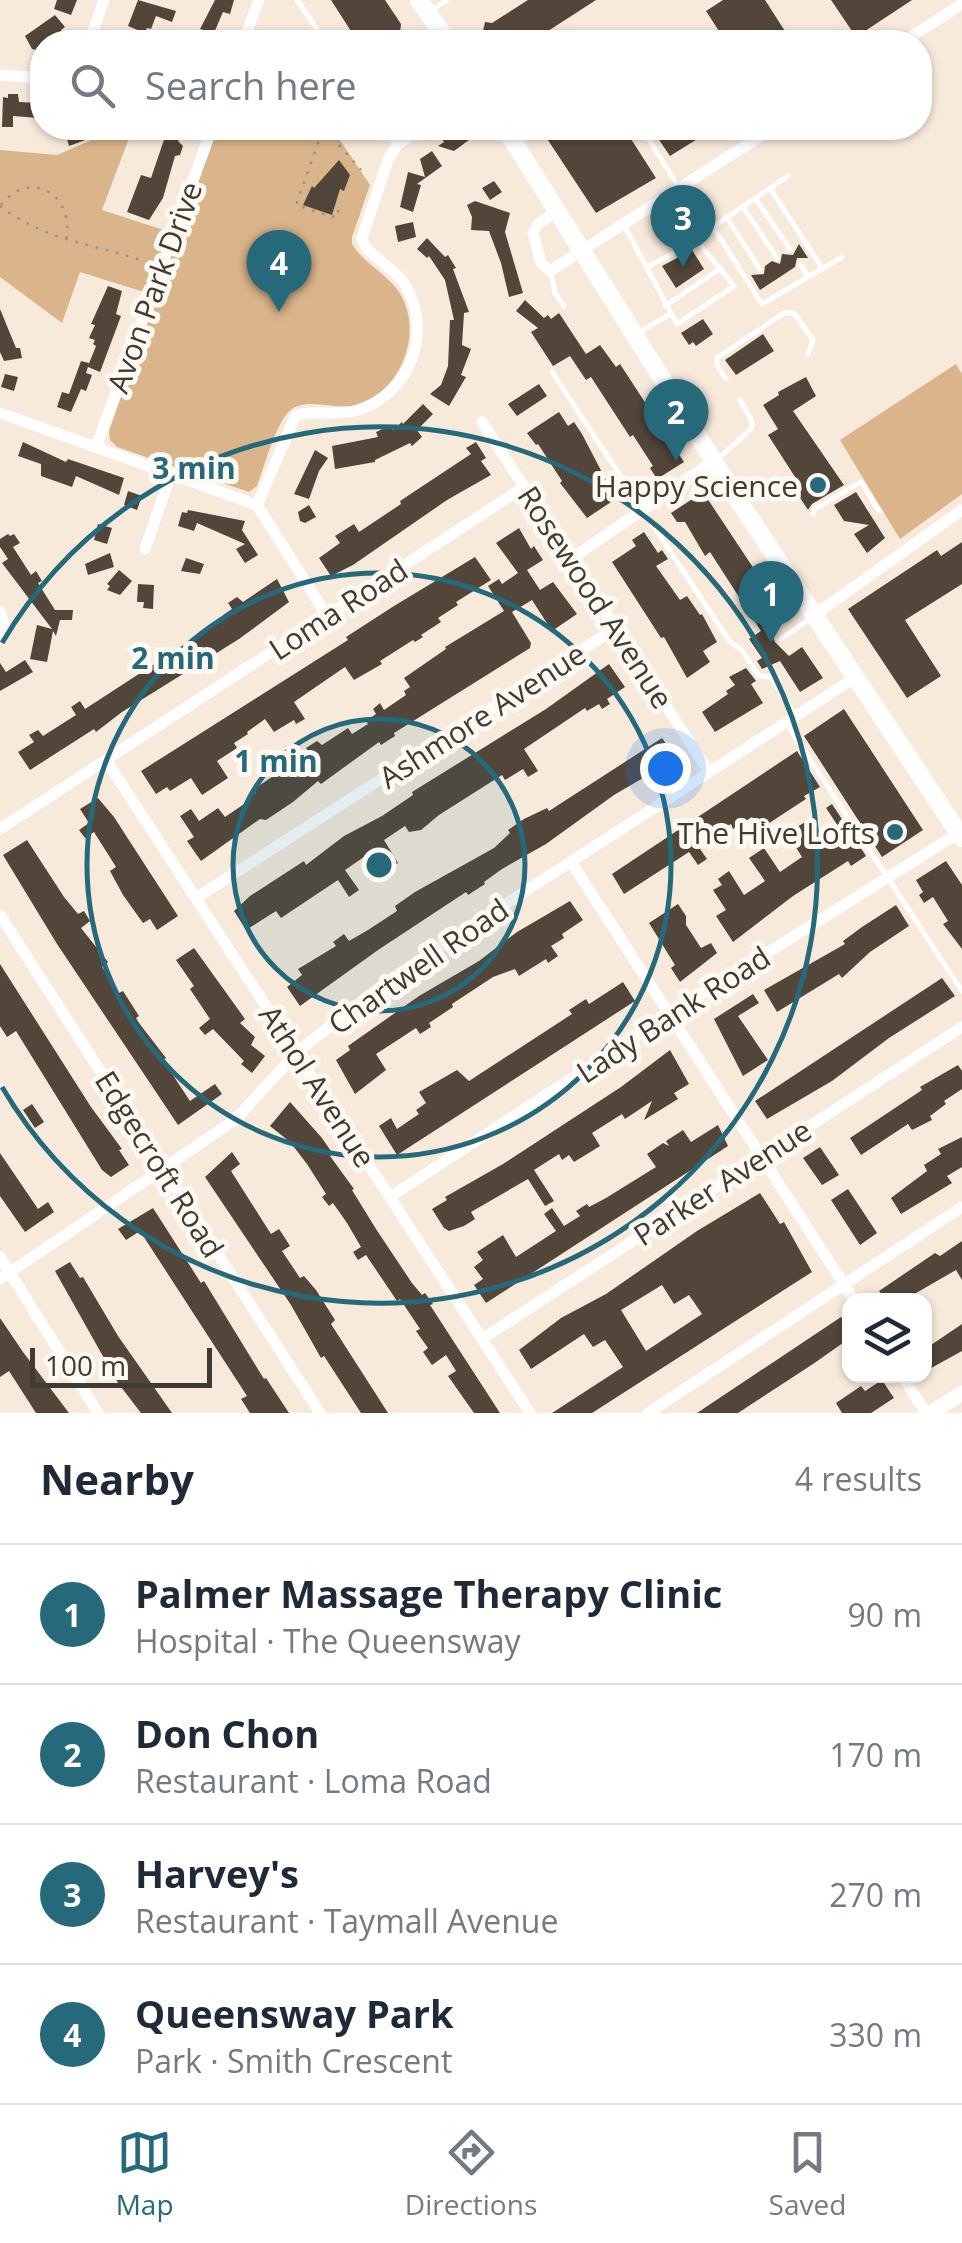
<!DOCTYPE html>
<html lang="en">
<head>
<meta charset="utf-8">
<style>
	body { margin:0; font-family:"Open Sans",sans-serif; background:#f2f2f3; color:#1f2937 }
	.controls { position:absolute; right:30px; bottom:30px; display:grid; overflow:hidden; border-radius:20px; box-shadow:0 2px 8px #0004 }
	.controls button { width:90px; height:90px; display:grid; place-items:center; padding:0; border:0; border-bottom:2px solid #e0e1e3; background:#fff; color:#1f2937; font:50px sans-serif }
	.scale { position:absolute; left:30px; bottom:25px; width:182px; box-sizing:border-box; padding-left:10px; border:5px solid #403a34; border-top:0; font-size:28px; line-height:35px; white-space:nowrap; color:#403a34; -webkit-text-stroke:8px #fff9f3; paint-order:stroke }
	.you { position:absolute; left:665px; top:768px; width:35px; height:35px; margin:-25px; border:8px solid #fff; border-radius:50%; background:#1a73e8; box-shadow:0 0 0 15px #1a73e833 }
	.badge { display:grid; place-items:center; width:65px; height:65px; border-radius:50%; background:#25697a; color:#fff; font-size:32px; font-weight:700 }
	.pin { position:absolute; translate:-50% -82px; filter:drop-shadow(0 2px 5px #0008) }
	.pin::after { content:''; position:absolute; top:52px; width:35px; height:30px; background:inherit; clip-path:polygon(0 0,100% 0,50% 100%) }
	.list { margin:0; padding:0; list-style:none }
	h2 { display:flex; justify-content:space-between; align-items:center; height:130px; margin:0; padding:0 40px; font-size:42px }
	h2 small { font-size:32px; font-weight:400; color:#747a83 }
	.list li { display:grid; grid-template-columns:65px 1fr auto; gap:30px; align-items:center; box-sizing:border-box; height:140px; padding:0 40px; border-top:2px solid #e0e1e3 }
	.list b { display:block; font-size:38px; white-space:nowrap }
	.list p { margin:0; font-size:32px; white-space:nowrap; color:#747a83 }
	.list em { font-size:32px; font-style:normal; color:#747a83 }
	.icon { flex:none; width:55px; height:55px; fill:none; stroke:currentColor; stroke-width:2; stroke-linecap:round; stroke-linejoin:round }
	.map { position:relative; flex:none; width:962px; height:1413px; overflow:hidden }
	.search { position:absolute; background:#fff; box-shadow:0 2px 8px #0004; left:30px; right:30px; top:30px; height:110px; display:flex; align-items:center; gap:25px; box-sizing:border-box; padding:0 35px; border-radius:40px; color:#747a83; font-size:38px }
	.sheet { height:690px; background:#fff }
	nav { display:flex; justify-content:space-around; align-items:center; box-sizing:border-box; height:140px; border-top:2px solid #e0e1e3; background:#fff; font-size:28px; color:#747a83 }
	nav a { display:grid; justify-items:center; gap:5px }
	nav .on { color:#25697a }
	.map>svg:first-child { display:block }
	.green { fill:#dab48b }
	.building { fill:#52463a; fill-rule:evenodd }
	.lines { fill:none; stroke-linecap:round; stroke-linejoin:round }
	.path { stroke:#9b9187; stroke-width:2.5; stroke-dasharray:2.5 8; stroke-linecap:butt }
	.service { stroke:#fff; stroke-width:5 }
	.minor { stroke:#fff; stroke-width:11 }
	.secondary { stroke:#fff; stroke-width:15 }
	.primary { stroke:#fff; stroke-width:18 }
	.ring { fill:none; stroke:#25697a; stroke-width:5 }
	.poi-dot { fill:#25697a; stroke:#fff9f3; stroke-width:4 }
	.labels { text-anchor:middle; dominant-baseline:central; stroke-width:10; stroke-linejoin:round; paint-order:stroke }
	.street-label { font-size:30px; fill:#403a34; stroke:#fff9f3 }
	.poi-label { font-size:30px; fill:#403a34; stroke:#fff9f3; text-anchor:end }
	.centre { fill:#25697a; stroke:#fff9f3; stroke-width:5 }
	.ring-label { font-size:30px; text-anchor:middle; font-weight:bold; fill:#25697a; stroke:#fff9f3; stroke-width:10; stroke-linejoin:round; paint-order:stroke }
</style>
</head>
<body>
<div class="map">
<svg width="962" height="1413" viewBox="0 0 962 1413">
	<rect width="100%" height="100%" fill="#f8eadb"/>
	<path class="green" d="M218,128H332L370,185L352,237V244C363,262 383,272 396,288C427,327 402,396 352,406C334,409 308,398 292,409C277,419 264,467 257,486L249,492L117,447L110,440L109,431L157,296L80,272L62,323L0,277V150L57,155L101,136L129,138L102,210L179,235Z
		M956,364L962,374V494L900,539L840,440Z"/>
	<path class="building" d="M57,0H77L71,15L54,9Z
		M138,0L176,11L172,22L156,16L151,29L147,28L145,33L128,26Z
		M215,0H234L230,14L223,12L214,33L200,29Z
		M331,0H385L401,24L400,33L406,42H358Z
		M528,0H596L531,42H493L482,36L485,22L492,23Z
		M723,0H765L792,42H726L706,11Z
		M831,0H912L856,37Z
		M55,15L65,27L61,30L63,33L50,42H42V46L36,50L32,49L25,36Z
		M8,94H18L19,102L40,103L39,118L13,116V127H2L3,97L8,98Z
		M78,128H84L88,139L69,146L65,132Z
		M168,128H183L178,141L183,146L180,155L175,156L163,198L149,220L127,212L141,175L151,178Z
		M459,128H467L473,137L454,151L438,146L444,142L442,139Z
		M540,128H624L656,178L596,213Z
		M651,128H715L670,156Z
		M432,151L442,166L417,184L421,185L413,212L400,207L408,172L425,177L420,159Z
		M339,160L350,175L344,191L340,189L332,215L303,205L312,186L314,188Z
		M494,181L502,192L490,200L482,188Z
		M475,201L510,213L505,232L523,293L509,297L501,263L489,231L471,230L472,217L467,205Z
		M413,222L416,237L398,242L395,226Z
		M427,238L445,257L448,255L456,268L453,269L469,312L464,313L462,345L471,349L461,375L466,377L449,406L430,394L441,385L448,366L450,320H454L445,280L429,256L427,258L417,249Z
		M799,244L808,258H797L795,267L760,290L751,275L764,274L765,266L772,261L780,264L782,254L793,255Z
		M692,250L704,269L676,288L662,266Z
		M108,286L122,291L116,314L121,316L100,372L88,367L86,373L92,375L86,391L81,389L71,412L57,407L62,392L69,394L81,361L89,363L88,366L96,346L93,344L95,340L89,338L95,325L91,324Z
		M525,300L544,318L548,315L551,319L559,313L586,354L600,345L616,367L620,364L684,462L657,479L650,468L653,466L633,435L630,437L591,377L586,380L570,356L553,366L531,332L538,328L516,311Z
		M0,309L16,348H20L22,358L4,361L0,352Z
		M703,319L713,334L696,346L693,342L689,345L681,333Z
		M763,334L774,351L736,375L725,360Z
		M5,374L18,377L14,391L1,387Z
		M806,377L816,396L793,411L844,485L812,504L808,510L791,484L797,480L768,435L778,429L763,405L779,395L778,392Z
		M539,384L547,396L517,416L508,404Z
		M423,404L433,414L417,430L422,437L412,446L410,443L375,460V462L335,469L332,446L378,437L376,432L391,425L393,430L402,422L403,424Z
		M559,412L568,426L574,422L582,434L606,480L603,482L614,500L587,518L560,483L562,481L538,444L536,445L527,433Z
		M23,442L66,462L68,459L124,478L119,495L76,476L72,487L41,476V464L18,456Z
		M476,442L486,458L481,461L491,475L447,500L353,565L331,576L319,558L340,543L335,536L354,524L359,532L401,504L400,501L471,454L466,448Z
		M315,450L328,458L319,471L309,499L294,494Z
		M128,491L142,496L137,510L124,505Z
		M703,492L784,614L768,625L775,642L789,656L802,647L823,678L800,692L780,661L762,669L757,661L762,658L749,639L761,631L710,552L705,556L685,522H677L671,513Z
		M856,492L885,538L867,553L854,534L869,525L844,521L834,505Z
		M309,505L316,517L305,523L300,521L298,512Z
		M188,510L245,521L242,530L258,555L245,563L236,549L245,544L197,523L194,531L178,526L182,512L187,513Z
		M98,524L112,528L107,544L94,540Z
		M519,528L531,549L534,546L543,560L527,570L540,590L553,582L577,614L552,631L532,600L512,612L531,643L530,648L394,733L395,736L381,745L379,742L321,784L318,781L293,802L266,820L260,819L201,861L187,841L194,837L180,816L191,809L199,821L218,808L225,817L247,802L246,800L256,792L254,789L309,752L306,748L317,741L322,745L348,728L352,734L368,724L366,721L376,714L373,709L380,703L384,710L406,695L404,691L410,687L404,678L446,649L445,647L504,611L488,586L499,579L502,584L518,573L496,543Z
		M644,532L658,553L662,550L668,559L656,566L680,600L687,596L700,615L702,614L717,642L703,651L710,662L687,678L664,637L661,638L612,562L636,546L632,540Z
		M8,534L10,536L14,534L20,543L13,547L31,575L36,571L42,581L38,583L55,610H73L72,620H60L56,636L53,631L47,662L30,659L37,625L52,629L2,563L8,559L0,547V539Z
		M962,542V584L905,620L941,676L907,698L848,609L937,550L941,556Z
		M110,553L114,567L88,575L85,564Z
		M475,557L491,580L456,602L458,605L438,618L441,622L421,635L423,637L415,642L413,640L380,661L382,664L354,680L345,667L294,702L305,719L296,724L294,720L274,732L265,719L247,732L248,734L234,743L237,748L217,761L228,778L202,795L191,778L170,791L167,787L156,794L141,771L348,640L346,637L394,606Z
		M186,558L204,564L200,574L181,571Z
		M119,570L132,581L120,595L107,590L110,586L107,584Z
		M277,579L289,602L239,639L122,712L96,732L94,729L30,770L18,752L34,742L29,735L38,730L43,736L76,715L71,707L80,701L85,709L225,618L223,615L232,609L228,603L237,597L243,602Z
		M138,584L154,585L153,609L143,608L144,602H137Z
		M25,660L33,672L0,691V663L6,672Z
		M609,664L625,687L607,699L610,704L602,709L599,704L587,711L585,708L524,749L538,771L528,777L523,769L505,780L502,775L439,815L421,830L409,832L405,826L384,840L398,863L388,870L374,850L345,870L359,890L349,897L338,880L281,918L276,911L246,930L234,911L250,896L304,861L306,865L344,836L382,816L413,795L412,792L546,709Z
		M746,668L756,681L751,684L763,703L715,732L702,712L728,694L726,691L735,685L729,677Z
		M844,709L923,830L882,857L804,736Z
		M662,738L675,757L660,768L614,795L546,844L502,869L484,882L485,884L468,895L466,892L378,950L300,1006L287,987L302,975L298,969L336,946L333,942L344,934L349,941L368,930L397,911L395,906L415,892L494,848L510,833L508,830L524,819L547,808L549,811Z
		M797,751L820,787L804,796L806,799L760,829L752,817L733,829L731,824L725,827L700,849L707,859L698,865L689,852L624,894L612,874Z
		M98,798L114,817L178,916L157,930L150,919L143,923L123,895L110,871L116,867L94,832L85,838L79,830L89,823L80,809Z
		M832,804L866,856L851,866L848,861L793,896L733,942L716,916L726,910L713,890L722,885L718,879L729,871L744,895L765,881L749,858L764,848L780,872L802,857L787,833L807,821L822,844L842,832L826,808Z
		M27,840L64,897L78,914L84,911L90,921L81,928L108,962L102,967L119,993L123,991L139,1016L136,1018L139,1023L166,1058L163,1060L190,1101L215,1084L222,1094L178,1125L57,944L3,855Z
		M946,861L962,885V949L943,924L948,921L933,897L924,903L919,895L923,892L916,880Z
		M570,901L583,920L562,934L564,938L551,946L558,956L548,963L546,959L519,976L515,969L493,977L452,1004L453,1007L429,1023L431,1027L420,1034L416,1028L390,1045L376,1054L386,1070L355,1094L336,1060L350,1050L348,1046L419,996L479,961L517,932Z
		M678,904L686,916V925L701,948L711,943L717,953L680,982L671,968L675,965L649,923Z
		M896,905L909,926L870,952L842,978L839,974L777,1012L764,990L845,944L843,941L862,927Z
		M194,948L245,1019L240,1023L255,1037L251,1045L265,1056L252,1073L241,1064L244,1061L213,1029L205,1035L199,1028L210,1019L190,989L194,986L176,960Z
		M0,964L91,1107L122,1149L119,1150L129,1165L111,1177L102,1170L16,1031L7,1037L0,1026Z
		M942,978L955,996L889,1038L832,1081L767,1119L755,1101Z
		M623,982L635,1001L397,1155L379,1126L391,1118L397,1129L419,1114L416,1110L426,1103L419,1092L457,1070L469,1081L572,1014L569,1010L586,999L589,1004Z
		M753,994L759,1003L738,1016L768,1060L743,1076L714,1019Z
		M670,1050L689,1084L674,1093L678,1099L644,1120L652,1101L625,1119L622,1114L592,1133L600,1146L592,1151L574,1162L569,1155L562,1160L559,1154L534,1170L554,1201L545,1206L528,1179L471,1212L475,1219L464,1226L449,1231L444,1228L432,1209L447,1200L445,1197L503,1164L621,1087Z
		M958,1065L962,1071V1089L944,1101L946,1104L930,1116L932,1120L912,1130L908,1124L861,1155L850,1138L922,1090L920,1087Z
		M290,1102L322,1138L333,1154L330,1156L354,1189L352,1190L376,1229L412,1283L422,1295L425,1293L433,1304L430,1305L500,1413H474L448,1376L456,1371L446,1355L432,1365L423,1352L428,1348L416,1331L420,1329L400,1299L397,1301L366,1255L358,1260L353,1252L361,1247L347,1223L333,1203L329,1206L322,1197L326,1194L307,1164L290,1142L270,1126Z
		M32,1104L44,1122L35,1128L23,1110Z
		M718,1125L728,1146L486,1303L474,1285L483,1279L474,1267L483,1260L477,1252L503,1235L516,1257L556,1231L544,1214L552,1208L564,1226L580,1216L576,1211L587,1204L589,1207L606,1198L656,1167L647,1154L663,1143L669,1146L666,1141L683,1130L691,1142Z
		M962,1137V1167L947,1176L952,1183L901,1214L891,1198L927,1171L924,1165L941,1154L938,1149Z
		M820,1147L839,1175L822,1185L803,1158Z
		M232,1152L240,1164L231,1171L271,1234L279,1229L283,1235L290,1246L282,1251L300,1278L304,1276L316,1290L335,1320L331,1324L388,1413H361L324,1356L321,1358L291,1305L205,1177Z
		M0,1153L38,1209L48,1202L54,1212L25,1232L0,1196Z
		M848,1189L877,1233L860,1245L831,1200Z
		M760,1193L780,1224L784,1222L812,1272L592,1413H552L623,1367L605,1340L593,1347L584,1334L531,1369L519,1350L561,1318L606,1294L697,1231ZM662,1285L674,1304L689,1295L702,1314L646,1351L621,1310Z
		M153,1208L201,1283L204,1281L264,1379L266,1378L289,1413H250L241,1399L247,1396L140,1231L126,1240L118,1229Z
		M962,1241V1280L956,1270L904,1300H886L879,1291L935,1253L940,1256Z
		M70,1262L80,1278L83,1277L118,1336L172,1413H141L118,1383L55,1271Z
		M841,1317L850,1328V1338L813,1364L738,1413H697Z
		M0,1318L23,1352L69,1413H36L9,1371L0,1377Z
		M962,1324V1351L924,1372V1335L931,1345Z
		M882,1380L894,1398L871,1413H842L836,1403L861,1386L865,1391Z"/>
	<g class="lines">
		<path class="path" d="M259,31L267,42
			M320,128L332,137L349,128
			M322,132L296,205L333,217L335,210L344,214
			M332,137L361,170
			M1,205C31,167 76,196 66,241
			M0,206C48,243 95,243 149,263"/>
		<path class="service" d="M297,0L326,42
			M433,9L447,0
			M381,128L395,143
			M642,128L678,186
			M788,176L713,227L762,304L842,257
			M770,188L822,268
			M755,198L790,249
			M660,202L687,244
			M743,207L777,258
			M727,218L760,269
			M624,225L677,324L734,286L697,241L647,267
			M800,264L808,276
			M551,273L555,293L564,306
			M665,306L721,268
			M638,333L670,314
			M552,372L730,642L742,650L758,675L771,678L794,713
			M726,379L717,365V358L784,313H794L813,340L808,354
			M718,459L751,429L752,421L740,400
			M813,514L815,509L861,482L879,511
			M781,639L810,619
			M786,723L962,991"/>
		<path class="minor" d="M89,42L104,0
			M243,42L259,0
			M903,42L962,4
			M0,75L42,78
			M558,210L538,224L533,233L541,263L550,271L773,128
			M0,413L257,505L327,616
			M482,422L709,772
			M96,447L212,128
			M257,505L296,415C316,410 337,416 358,410C411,393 434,331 404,283C393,266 366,256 362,238L388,160L397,145L422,128
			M145,549L171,474
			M571,559L715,460
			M0,612L5,628L0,640
			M816,614L962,510
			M106,760L530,1413
			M0,829L524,487
			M571,862L854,1300
			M196,898L616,628
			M0,915L320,1413
			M390,1197L684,1005L962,831
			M0,1257L98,1413
			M0,1279L235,1120L296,1053L387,981L856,677
			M482,1339L962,1027
			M902,1376L926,1413
			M648,1413L962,1207"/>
		<path class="secondary" d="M931,1413L962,1393"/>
		<path class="primary" d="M419,0L448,42
			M505,128L740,503L962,838"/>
	</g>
	<circle cx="379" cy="865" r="146" fill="#25697a" fill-opacity=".12"/>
	<g class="ring">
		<circle cx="379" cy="865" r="146"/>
		<circle cx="379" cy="865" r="292"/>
		<path d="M2 643A438 438 0 1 1 2 1087"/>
	</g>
	<g class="poi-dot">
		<circle cx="818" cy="485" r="10"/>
		<circle cx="895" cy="832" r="10"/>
	</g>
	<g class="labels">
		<g class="street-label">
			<text transform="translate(154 287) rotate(-70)">Avon Park Drive</text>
			<text transform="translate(596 597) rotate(57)">Rosewood Avenue</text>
			<text transform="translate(338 609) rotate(-33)">Loma Road</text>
			<text transform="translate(482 715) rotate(-33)">Ashmore Avenue</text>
			<text transform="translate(418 966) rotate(-35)">Chartwell Road</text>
			<text transform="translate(673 1014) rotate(-33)">Lady Bank Road</text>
			<text transform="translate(318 1086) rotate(57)">Athol Avenue</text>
			<text transform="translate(160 1164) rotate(58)">Edgecroft Road</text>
			<text transform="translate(722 1182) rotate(-33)">Parker Avenue</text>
		</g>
		<g class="poi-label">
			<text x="798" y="485">Happy Science</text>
			<text x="875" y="832">The Hive Lofts</text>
		</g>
	</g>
	<circle cx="379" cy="865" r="15" class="centre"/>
	<g class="ring-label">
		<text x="194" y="479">3 min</text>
		<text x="173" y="669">2 min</text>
		<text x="276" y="772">1 min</text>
	</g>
</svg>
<div class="controls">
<button><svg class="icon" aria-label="layers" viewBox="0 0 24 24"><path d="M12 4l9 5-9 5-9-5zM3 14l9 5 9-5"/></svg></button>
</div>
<div class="scale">100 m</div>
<div class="you"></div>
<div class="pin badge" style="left:771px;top:643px">1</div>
<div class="pin badge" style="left:676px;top:461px">2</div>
<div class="pin badge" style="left:683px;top:267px">3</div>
<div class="pin badge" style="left:279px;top:312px">4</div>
<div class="search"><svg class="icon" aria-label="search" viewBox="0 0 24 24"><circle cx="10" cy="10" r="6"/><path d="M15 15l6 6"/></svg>Search here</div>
</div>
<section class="sheet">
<h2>Nearby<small>4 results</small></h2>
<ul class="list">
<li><span class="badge">1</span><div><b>Palmer Massage Therapy Clinic</b><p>Hospital · The Queensway</p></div><em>90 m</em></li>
<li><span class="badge">2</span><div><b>Don Chon</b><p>Restaurant · Loma Road</p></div><em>170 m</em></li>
<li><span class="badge">3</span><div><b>Harvey's</b><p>Restaurant · Taymall Avenue</p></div><em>270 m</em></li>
<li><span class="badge">4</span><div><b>Queensway Park</b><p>Park · Smith Crescent</p></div><em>330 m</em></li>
</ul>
</section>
<nav>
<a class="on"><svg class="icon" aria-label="map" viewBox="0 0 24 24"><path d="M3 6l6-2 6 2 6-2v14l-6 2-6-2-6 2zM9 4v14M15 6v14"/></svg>Map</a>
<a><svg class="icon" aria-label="directions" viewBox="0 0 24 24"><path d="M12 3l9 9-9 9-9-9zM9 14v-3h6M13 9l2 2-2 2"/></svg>Directions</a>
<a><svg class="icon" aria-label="saved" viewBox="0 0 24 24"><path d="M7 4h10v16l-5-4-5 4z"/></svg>Saved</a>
</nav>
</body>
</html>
